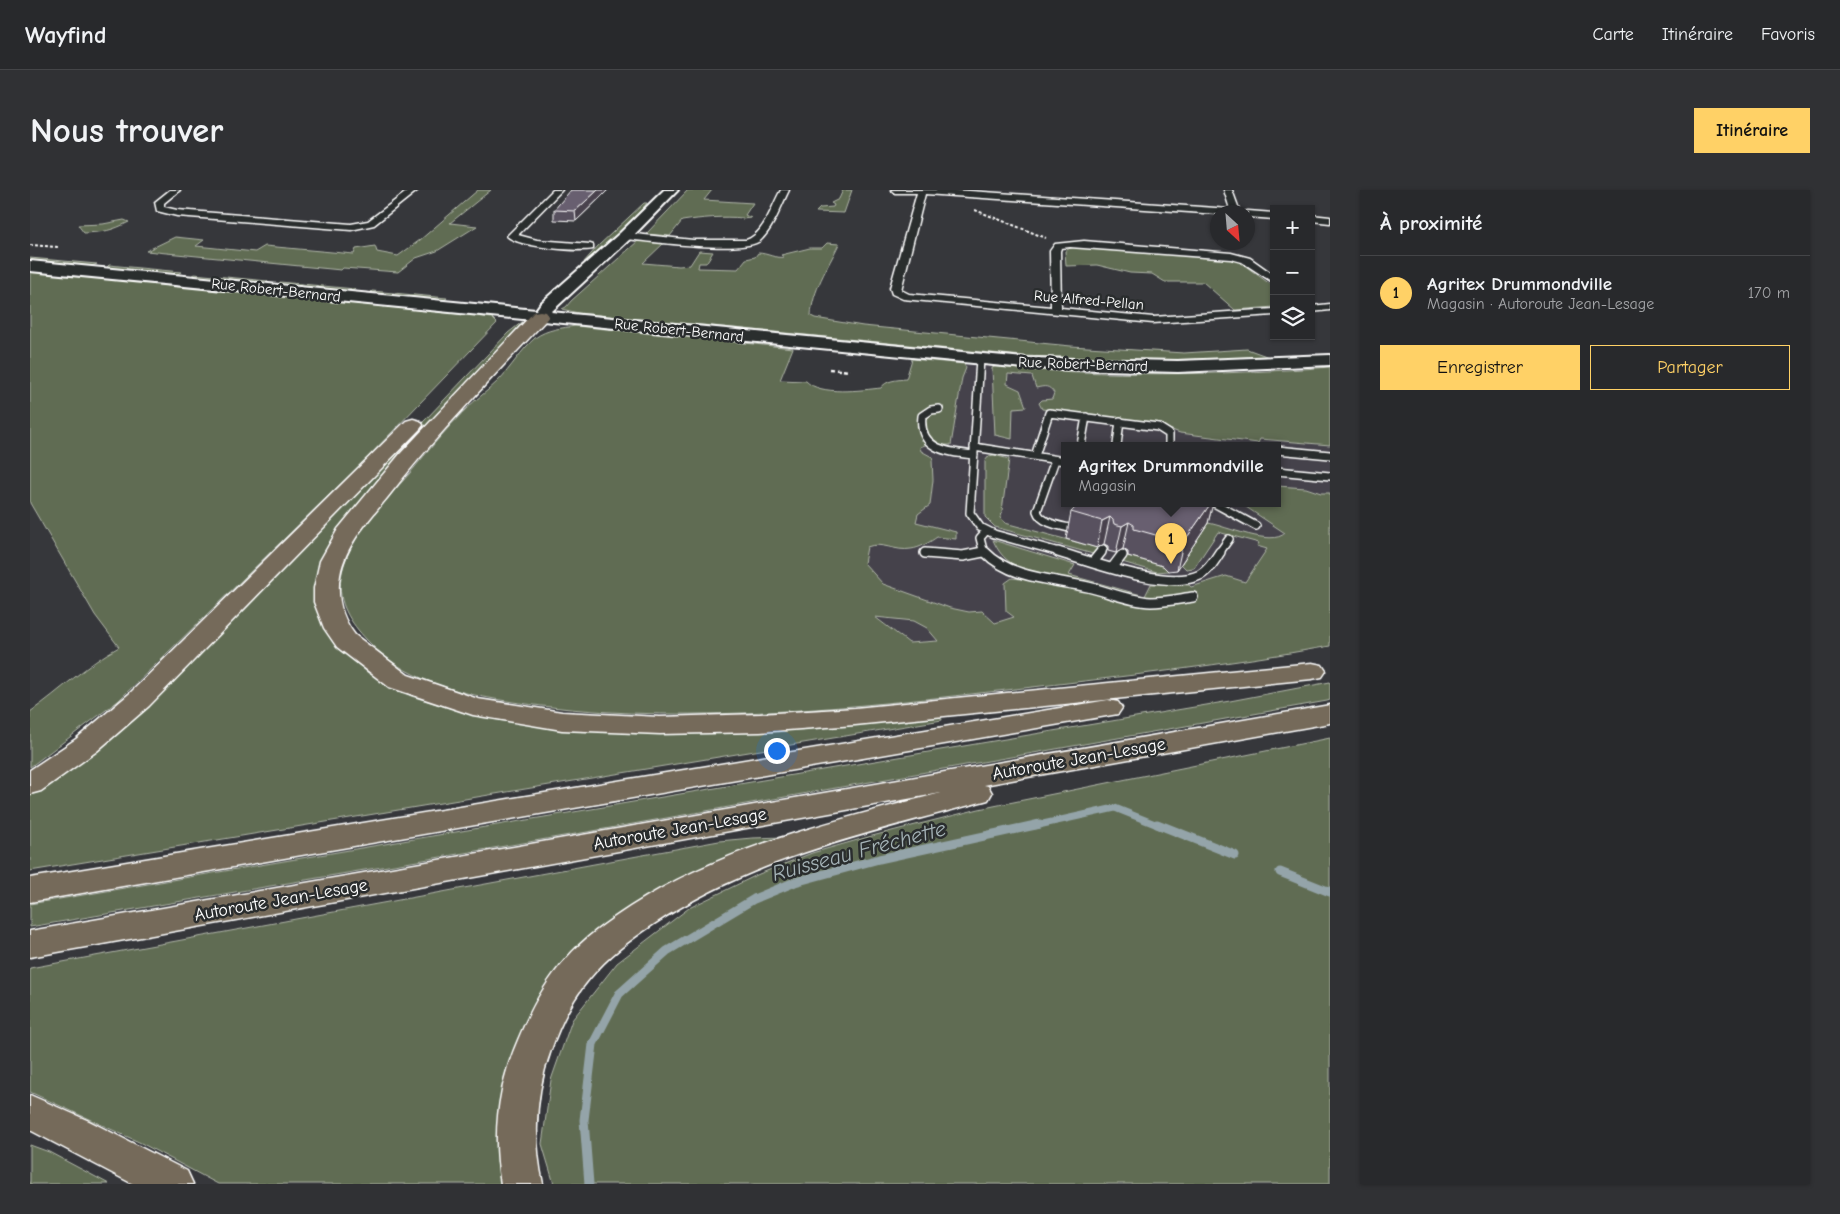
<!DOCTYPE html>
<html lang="fr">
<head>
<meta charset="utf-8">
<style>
	body { margin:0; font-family:"Comic Neue",sans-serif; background:#303134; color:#f1f3f6 }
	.controls { position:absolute; right:15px; top:15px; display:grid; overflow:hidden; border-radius:0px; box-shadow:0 1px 4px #0004 }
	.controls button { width:45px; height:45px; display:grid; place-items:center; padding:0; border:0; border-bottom:1px solid #444548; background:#28292c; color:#f1f3f6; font:25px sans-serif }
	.compass { position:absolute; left:1180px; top:15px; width:45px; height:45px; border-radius:50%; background:#28292c; box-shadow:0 1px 4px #0004; rotate:154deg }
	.you { position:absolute; left:746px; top:560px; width:18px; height:18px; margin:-12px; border:4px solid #fff; border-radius:50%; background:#1a73e8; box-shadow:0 0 0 8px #1a73e833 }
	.badge { display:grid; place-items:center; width:32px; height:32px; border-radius:50%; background:#ffd166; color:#111; font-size:16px; font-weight:700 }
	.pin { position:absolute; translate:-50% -41px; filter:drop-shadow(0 1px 2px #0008) }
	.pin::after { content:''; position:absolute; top:26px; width:18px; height:15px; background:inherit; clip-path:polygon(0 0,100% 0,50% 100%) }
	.popup { position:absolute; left:1031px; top:252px; width:220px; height:65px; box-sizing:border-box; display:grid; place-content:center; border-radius:0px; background:#28292c; filter:drop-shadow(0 1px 4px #0005); font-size:16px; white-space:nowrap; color:#a5a6a9 }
	.popup b { font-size:19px; color:#f1f3f6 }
	.popup::after { content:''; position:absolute; left:50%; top:100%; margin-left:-10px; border:10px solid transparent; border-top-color:#28292c }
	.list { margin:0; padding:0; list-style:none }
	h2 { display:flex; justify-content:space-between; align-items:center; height:65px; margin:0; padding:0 20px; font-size:21px }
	h2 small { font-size:16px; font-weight:400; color:#a5a6a9 }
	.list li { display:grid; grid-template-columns:32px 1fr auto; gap:15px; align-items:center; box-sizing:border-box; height:75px; padding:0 20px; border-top:1px solid #444548 }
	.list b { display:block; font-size:19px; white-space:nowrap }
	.list p { margin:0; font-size:16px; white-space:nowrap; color:#a5a6a9 }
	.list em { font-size:16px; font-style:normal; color:#a5a6a9 }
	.actions { display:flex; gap:10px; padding:15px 20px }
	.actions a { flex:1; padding:11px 0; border:1px solid #ffd166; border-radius:0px; text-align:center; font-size:18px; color:#ffd166 }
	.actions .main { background:#ffd166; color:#111 }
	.icon { flex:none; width:28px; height:28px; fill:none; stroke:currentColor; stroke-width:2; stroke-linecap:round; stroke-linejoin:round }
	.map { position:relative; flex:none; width:1300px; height:994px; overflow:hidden; border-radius:0px }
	header { display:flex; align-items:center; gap:30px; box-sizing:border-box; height:70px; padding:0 25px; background:#28292c; border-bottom:1px solid #444548 }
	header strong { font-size:24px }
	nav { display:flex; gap:28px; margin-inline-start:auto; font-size:18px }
	.intro { display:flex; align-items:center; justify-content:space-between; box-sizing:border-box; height:120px; padding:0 30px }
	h1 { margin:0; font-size:35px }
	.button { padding:12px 22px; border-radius:0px; background:#ffd166; color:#111; font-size:18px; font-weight:700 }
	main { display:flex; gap:30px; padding:0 30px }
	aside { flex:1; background:#28292c; border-radius:0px; box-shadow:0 1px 4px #0004 }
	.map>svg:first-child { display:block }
	.built { fill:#45434b }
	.green { fill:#606c53; stroke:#b0b6a9; fill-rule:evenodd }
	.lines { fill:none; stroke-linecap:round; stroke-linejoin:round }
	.stream-far1 { stroke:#94a4a9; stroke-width:7 }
	.stream { stroke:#94a4a9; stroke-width:9 }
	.lane-far1-casing { stroke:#fff; stroke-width:10 }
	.lane-casing { stroke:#fff; stroke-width:12 }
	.street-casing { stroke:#fff; stroke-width:3 }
	.secondary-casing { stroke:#fff; stroke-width:4 }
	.highway-casing { stroke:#fff; stroke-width:3 }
	.path-far1 { stroke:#fff; stroke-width:2; stroke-dasharray:3 2; stroke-linecap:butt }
	.path { stroke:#fff; stroke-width:2.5; stroke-dasharray:4 3; stroke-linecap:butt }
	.lane-far1 { stroke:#2a2d2e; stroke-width:7 }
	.lane { stroke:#2a2d2e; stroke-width:9 }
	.street { fill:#2a2d2e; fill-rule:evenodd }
	.secondary { fill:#2a2d2e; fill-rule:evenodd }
	.highway { fill:#746a5a; fill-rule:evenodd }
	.wall { fill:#59515f; stroke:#fff }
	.shaded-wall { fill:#49424e; stroke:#fff }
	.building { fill:#685e6f; stroke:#fff }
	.labels { text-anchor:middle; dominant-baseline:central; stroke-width:5; stroke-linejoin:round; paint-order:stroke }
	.far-street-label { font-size:15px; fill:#fff; stroke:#2a2d2e }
	.street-label { font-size:18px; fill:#fff; stroke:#2a2d2e }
	.near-water-label { font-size:22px; font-style:italic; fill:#a6b4b8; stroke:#2a2d2e }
</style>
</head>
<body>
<header>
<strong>Wayfind</strong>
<nav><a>Carte</a><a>Itinéraire</a><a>Favoris</a></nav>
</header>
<div class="intro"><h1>Nous trouver</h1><a class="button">Itinéraire</a></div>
<main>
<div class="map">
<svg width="1300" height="994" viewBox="0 0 1300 994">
	<rect width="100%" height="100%" fill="#36373b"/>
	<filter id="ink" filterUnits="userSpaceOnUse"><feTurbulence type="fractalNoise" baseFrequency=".02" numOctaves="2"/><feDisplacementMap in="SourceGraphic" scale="10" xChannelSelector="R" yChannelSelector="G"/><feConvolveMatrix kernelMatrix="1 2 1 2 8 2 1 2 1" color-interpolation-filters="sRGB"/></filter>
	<g filter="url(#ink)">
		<path class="built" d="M882,169L1012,181L1157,184L1230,249L1300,255V303H1291L1276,298L1247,296V255H1035V313H1210L1255,343L1296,378L985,445L879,453L845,426L817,424L828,340L871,259L876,189Z"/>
		<path class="green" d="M448,0H461L420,33L447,36L407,61L386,68L368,82L313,78L311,80L116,61L145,47L174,50L166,56L225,62L235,56L324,64L326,59L345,56L347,62L368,66L390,50Z
			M658,0H682L674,10L723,13L715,25L721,28L712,29L713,28C693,26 672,28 652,31L640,46L616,44Z
			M813,0H822L814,23L786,22L790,18L803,17L804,15L801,13L809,9Z
			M614,13H617L603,30L557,73L554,72L568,56Z
			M94,30L99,32C81,41 74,42 54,43L48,35L73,34Z
			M608,51L635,52L613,73L649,76L660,75L669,61L683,62L676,73H669L668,78L708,79L716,69L725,67L728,63C737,63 746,69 754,67L751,65L780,58H792L797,53L809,54C798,77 782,101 781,126L785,128L833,136L1041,156L1154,163L1217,159L1239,167L1126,170L993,166L548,123L532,119L536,117L541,111Z
			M1042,57L1198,68L1210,72L1244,97V117L1205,120L1173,92H1135L1122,84L1100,83L1067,75L1036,76L1035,61Z
			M0,68L67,74L59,77L0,71Z
			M79,75L151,82L144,86L75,79Z
			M0,81L449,126L462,128L467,133L338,267L88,511L0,577V522C30,501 57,474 89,457L65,425L0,313Z
			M164,84L238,91L230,94L159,87Z
			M250,92L325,99L320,103L248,96Z
			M342,101L417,108L412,112L338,105Z
			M492,132L496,133L294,366L312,460L323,470L338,483L381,506L439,524L470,529L911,526L912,530L0,681V602L333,295L478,143Z
			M546,136L763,158L750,190L776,191C790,206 832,200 851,198C856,190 867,190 876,189L882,169L934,174L936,178L932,188L921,255H895L890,257L891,261L904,268L902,270L903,290L900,315L888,324L886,332L926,342V349L907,347C900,352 890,358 881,359C866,362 851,351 837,357L834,373L853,394L920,418L939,422L952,421L965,433L984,427L976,421L975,393L982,388L1008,391L1009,385C987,377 973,373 963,350L1045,375L1039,385L1115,406L1121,394L1159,395L1161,397L1196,386L1215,392L1237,359L1227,356L1229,353L1188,342L1164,378L1156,379L1151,374L1178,333C1196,336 1242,357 1255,343L1210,313H1247V296L1276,298L1291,303H1300V456C1196,475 1090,487 985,499C827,517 670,535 512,516C451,508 381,498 337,450C321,433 307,413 311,388C317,347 354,313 380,283C398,261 416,239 436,219C446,209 458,201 468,191C481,178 491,160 505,148C517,139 532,138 546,136ZM845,427L884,431L897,438L908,451L879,453Z
			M965,177C1077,186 1188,186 1300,177V255L1230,249L1228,253L1150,243L1120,232L1012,219L1009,213L1012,210L1022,209L1024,203C1019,195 1015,196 1006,198L1002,186L978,184L977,194L990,200L996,217L983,218L982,249L965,245L962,178Z
			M964,265L979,269L971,328L975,333L1068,358L1063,364L965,337L955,327V271L959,266Z
			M1097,366L1133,376L1138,381L1127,382L1092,372Z
			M1300,492V510L1297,511L563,641L0,737V714L1200,511Z
			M1300,548V994H524L512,954L521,890L542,830L587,773L659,718L729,684L782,663L838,647L949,619Z
			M755,647L544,765L476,994H188L111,953L0,902V778L689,651L722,648Z
			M0,955L19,962L79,994H0Z"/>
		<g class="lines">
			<path class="stream-far1" d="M1004,636L1085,618L1130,636"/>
			<path class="stream" d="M1127,634L1205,665
				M1250,682L1300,702
				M559,994L554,930L563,854L589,804L637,761L724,709L765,692L849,669L1010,634"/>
			<defs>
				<path id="lane-far1" d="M950,169L940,323L950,337L964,344L1033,363
					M909,219L901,220L892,226C888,260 918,262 944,265
					M1051,255L1056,227
					M1087,255L1090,231
					M944,257L1035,271
					M1247,260L1300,265
					M1005,266L1019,223L1128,237L1139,244V255
					M1025,270L1007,321C1011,334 1032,336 1044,339
					M1247,281L1300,286
					M1184,313L1226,336
					M956,341L950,348L953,360L956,363
					M895,363H900
					M947,363L954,362
					M1070,363L1073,359
					M1189,363L1199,349"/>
				<path id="lane" d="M955,362C981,389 1023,389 1058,397C1079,402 1099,411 1121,412C1135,412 1149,409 1163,407
					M1028,362C1062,372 1138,401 1170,385C1179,380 1185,370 1190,362
					M895,363L933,366L953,362
					M1063,372L1071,362
					M1083,377L1092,365"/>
				<path id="street" d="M140,0H150L134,13V17L147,20L321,34L338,31L379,0H388L344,35L321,40L147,26L127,21L125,12Z
					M523,0H532L488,45L507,50L560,54L563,55V59C548,62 488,57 477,46Z
					M751,0H759C751,16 744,37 731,50C716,65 619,51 595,49L590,46L595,43L663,50H716C734,45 742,15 751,0Z
					M861,0H925L1200,19L1194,0H1202L1210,22L1188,24L895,4L871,100L879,104L1021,117L1020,61L1025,54L1054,51L1201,63L1220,68L1244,85V93L1212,72L1201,69L1040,57L1031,58L1030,61L1031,118L1123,127L1244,119V125L1123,133L873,109L862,104L860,98L887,3H865Z
					M1218,21L1244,23V29L1218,27V22H1214Z
					M1281,25L1300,27V33L1281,31Z
					M1300,114V120L1281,122V116Z"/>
				<path id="secondary" d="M634,0H648L600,49L521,122L995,168L1148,171L1300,165V175L1148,182L995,178L0,81V71L506,120L511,113L590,43Z"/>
				<path id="highway" d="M510,121L516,122L519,126L516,130C462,188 406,245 357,308C338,331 316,354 310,385C306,407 312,428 325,445L378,485L448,509L532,522L630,527L730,524L825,518L1282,473L1292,475L1296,481L1292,487L1282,489L825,535L730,542L630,544L532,540L443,525L359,497L307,457L294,438L284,412V398L290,371L308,339L370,264L504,122Z
					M383,229L390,231L393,235L390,239L119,516L67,561L11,601L0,604V580L46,549L99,504L376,231Z
					M1078,510L1088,512L1092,518L1088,524L0,712V688Z
					M1300,515V533L954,595L958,596L962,603L958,610C843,642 724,667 624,734C600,750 578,766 560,788C542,809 530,834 521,860C505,904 503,949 513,994H471C462,944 468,896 488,850C500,821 515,792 536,769C554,748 577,732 600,717C695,656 804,631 911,603L0,767V741Z
					M0,905L59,931L157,981L163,994H103L0,940Z"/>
			</defs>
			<use href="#lane-far1" class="lane-far1-casing"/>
			<use href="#lane" class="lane-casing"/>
			<use href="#street" class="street-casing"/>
			<use href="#secondary" class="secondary-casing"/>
			<use href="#highway" class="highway-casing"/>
			<path class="path-far1" d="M945,20L1016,48
				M0,55L28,57"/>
			<path class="path" d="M799,179L820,181"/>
			<use href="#lane-far1" class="lane-far1"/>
			<use href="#lane" class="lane"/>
			<use href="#street" class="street"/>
			<use href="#secondary" class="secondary"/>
			<use href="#highway" class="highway"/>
		</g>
		<path class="wall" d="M578,0L546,31L524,30V20Z
			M1052,313H1183L1178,333L1147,380L1138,381L1133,376L1098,366V362L1093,359L1086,363L1078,361V356L1074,354L1067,358L1036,349L1041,322L1051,316Z"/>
		<path class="shaded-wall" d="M568,0H578L546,31L545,21Z
			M1181,313H1183L1178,333L1147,380L1153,353Z
			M1080,327L1074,354L1067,358L1072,331Z
			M1099,332L1093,359L1086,363L1092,336Z"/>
		<path class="building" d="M541,0H568L545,21L524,20Z
			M1053,313H1181L1153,353L1145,354L1140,349L1104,339V335L1099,332L1092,336L1084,334L1083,330L1080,327L1072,331L1041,322L1046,317L1053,316Z"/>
	</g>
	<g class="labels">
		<g class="far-street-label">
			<text transform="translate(246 100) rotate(6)">Rue Robert-Bernard</text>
			<text transform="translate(1059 110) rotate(5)">Rue Alfred-Pellan</text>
			<text transform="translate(649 140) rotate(6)">Rue Robert-Bernard</text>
			<text transform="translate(1053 174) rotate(2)">Rue Robert-Bernard</text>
		</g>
		<g class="street-label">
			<text transform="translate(1049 569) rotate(-10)">Autoroute Jean-Lesage</text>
			<text transform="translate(650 639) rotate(-10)">Autoroute Jean-Lesage</text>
			<text transform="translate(251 710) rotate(-10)">Autoroute Jean-Lesage</text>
		</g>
		<g class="near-water-label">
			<text transform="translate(829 661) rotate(-15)">Ruisseau Fréchette</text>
		</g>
	</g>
</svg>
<div class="controls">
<button>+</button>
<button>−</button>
<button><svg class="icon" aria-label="layers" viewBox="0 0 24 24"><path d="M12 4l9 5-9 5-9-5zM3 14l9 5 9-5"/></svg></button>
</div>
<svg class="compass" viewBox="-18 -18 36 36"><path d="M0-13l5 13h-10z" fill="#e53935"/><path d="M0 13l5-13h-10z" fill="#a5a6a9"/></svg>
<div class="you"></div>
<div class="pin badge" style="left:1141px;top:374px">1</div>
<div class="popup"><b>Agritex Drummondville</b>Magasin</div>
</div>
<aside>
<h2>À proximité<small></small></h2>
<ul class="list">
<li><span class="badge">1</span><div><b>Agritex Drummondville</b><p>Magasin · Autoroute Jean-Lesage</p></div><em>170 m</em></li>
</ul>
<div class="actions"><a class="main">Enregistrer</a><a>Partager</a></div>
</aside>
</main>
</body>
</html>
